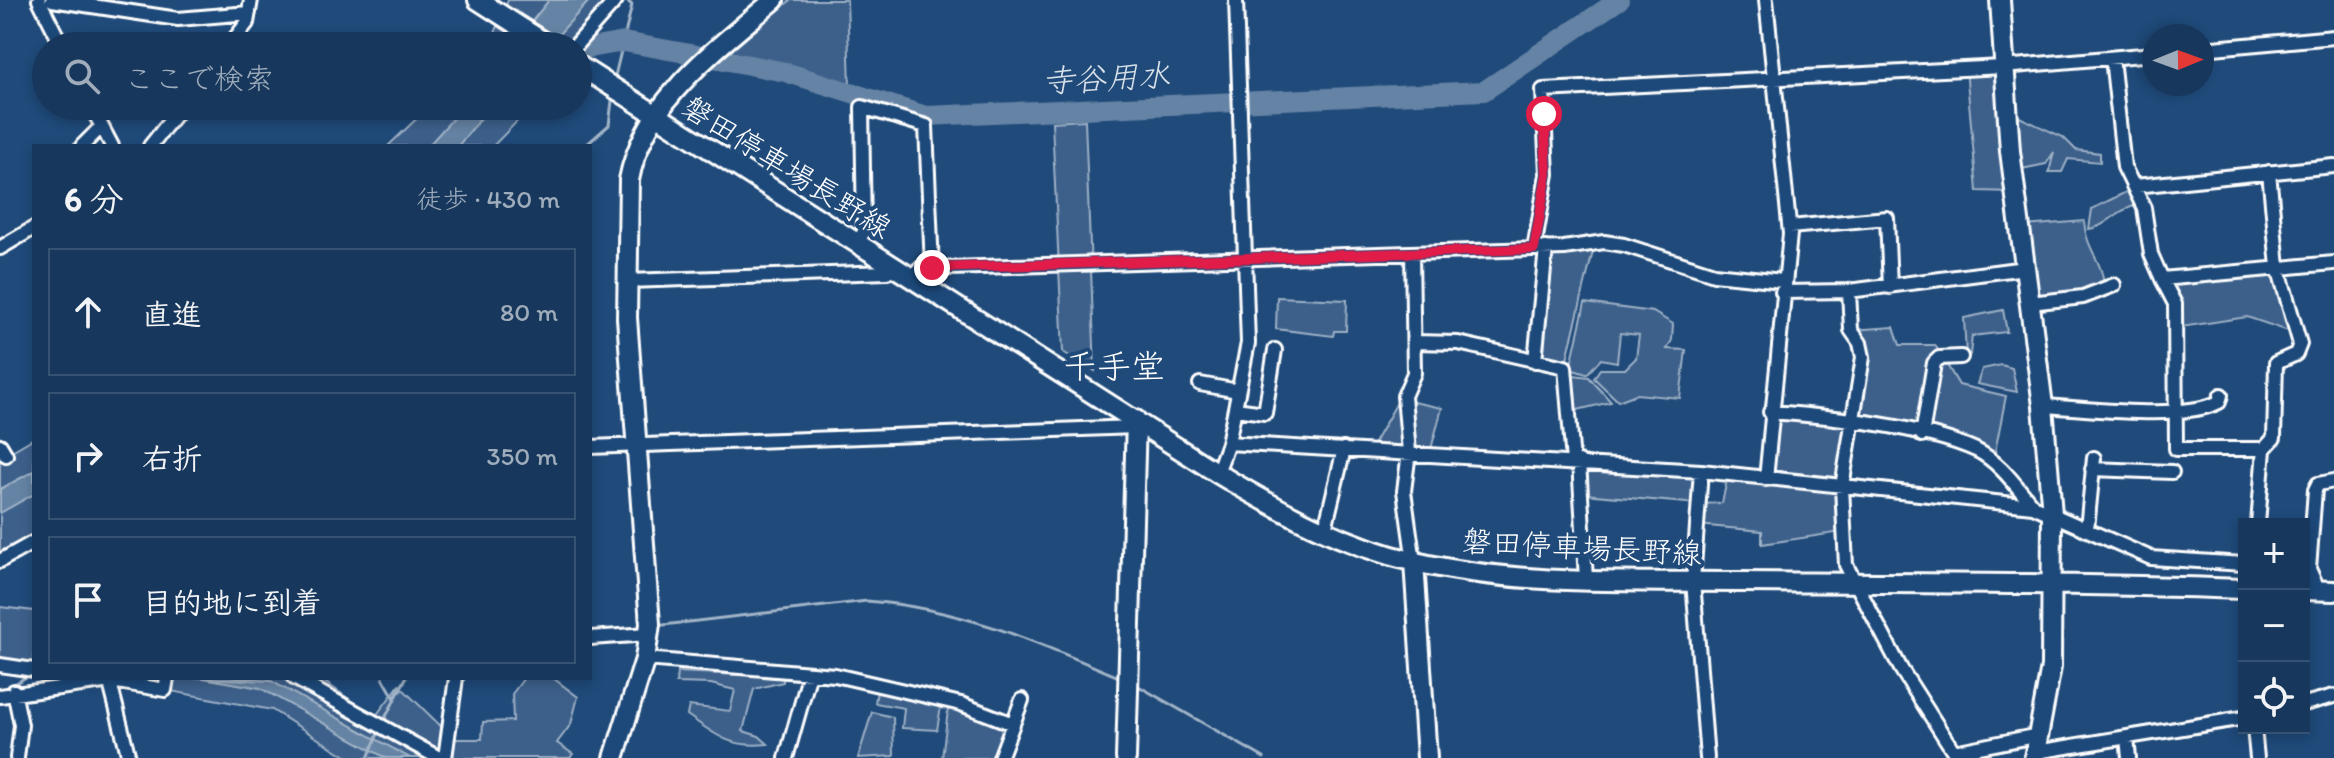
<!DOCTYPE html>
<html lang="ja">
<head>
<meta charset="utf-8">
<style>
	body { margin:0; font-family:Itim,"Klee One",sans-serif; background:#203f62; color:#f1f3f6 }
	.controls { position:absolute; right:24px; bottom:24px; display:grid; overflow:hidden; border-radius:0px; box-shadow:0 4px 12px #0003 }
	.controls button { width:72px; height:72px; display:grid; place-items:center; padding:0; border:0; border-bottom:2px solid #365272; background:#17385c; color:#f1f3f6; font:40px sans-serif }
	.compass { position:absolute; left:2142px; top:24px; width:72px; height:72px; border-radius:50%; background:#17385c; box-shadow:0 4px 12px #0003; rotate:89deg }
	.stop { position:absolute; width:24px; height:24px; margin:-18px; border:6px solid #e11d48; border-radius:50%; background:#fff }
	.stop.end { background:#e11d48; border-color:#fff; box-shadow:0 2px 8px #0008 }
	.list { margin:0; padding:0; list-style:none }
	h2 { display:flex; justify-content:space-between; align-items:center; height:104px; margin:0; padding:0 32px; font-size:34px }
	h2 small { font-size:26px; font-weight:400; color:#9eacbb }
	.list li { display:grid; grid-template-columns:52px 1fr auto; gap:24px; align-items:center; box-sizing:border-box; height:128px; margin:0 16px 16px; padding:0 16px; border:2px solid #365272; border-radius:0px }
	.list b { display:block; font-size:30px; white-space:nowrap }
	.list em { font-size:26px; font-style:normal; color:#9eacbb }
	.icon { flex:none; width:44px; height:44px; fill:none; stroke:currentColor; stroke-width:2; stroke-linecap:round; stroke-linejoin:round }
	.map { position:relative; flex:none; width:2334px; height:758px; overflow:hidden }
	.search { position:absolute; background:#17385c; box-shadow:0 4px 12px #0003; left:32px; top:32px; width:560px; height:88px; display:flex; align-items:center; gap:20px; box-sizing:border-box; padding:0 28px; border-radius:44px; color:#9eacbb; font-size:30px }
	.panel { position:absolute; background:#17385c; box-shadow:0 4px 12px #0003; left:32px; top:144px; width:560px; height:536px; border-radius:0px }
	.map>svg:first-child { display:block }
	.green { fill:#3c618b; stroke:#9eb0c5; stroke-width:2 }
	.water { fill:#6583a4; stroke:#a3b5c8; stroke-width:2 }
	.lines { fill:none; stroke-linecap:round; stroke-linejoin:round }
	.stream { stroke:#a3b5c8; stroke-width:3 }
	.river { stroke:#6583a4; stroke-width:20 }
	.street-casing { stroke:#fff; stroke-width:18 }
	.secondary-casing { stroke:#fff; stroke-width:24 }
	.street { stroke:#1f4a7a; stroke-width:12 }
	.secondary { stroke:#1f4a7a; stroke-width:18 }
	.route { stroke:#e11d48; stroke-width:10 }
	.labels { text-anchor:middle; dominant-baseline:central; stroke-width:8; stroke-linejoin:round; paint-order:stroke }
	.street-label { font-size:30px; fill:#fff; stroke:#1f4a7a }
	.water-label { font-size:32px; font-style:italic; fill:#d8e0e8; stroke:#1f4a7a }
	.quarter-label { font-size:34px; fill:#fff; stroke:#1f4a7a }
</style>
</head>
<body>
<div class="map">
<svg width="2334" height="758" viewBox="0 0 2334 758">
	<rect width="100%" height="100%" fill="#1f4a7a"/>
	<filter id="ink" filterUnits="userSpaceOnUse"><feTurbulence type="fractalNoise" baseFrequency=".0125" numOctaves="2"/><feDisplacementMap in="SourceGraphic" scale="16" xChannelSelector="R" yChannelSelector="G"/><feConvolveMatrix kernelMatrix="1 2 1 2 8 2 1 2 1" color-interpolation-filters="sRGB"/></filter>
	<g filter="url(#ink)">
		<path class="green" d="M508,0H608L563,46H490Z
			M791,0H847L850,85L727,51Z
			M2003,67L2006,111L2063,137L2076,150L2100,153V162L2068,159L2062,172H2049L2054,152L2046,164L2012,171L2015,192L1977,191L1966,69Z
			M430,106H532L493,146H388Z
			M1085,120L1095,371L1063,352L1052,122Z
			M2126,192H2132L2139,205C2115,209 2109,226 2089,229L2092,209Z
			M2084,221C2086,251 2104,261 2104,289L2029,298L2025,226Z
			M1595,243L1565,367L1535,361L1546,248Z
			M2279,269L2297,334L2247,317L2175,328L2162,279Z
			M1277,297L1347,300L1346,331H1334L1333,336L1276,329Z
			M1585,303L1653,312L1673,324L1672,340L1667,349L1686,350L1680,398L1636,394L1618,401L1594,378L1600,369H1625L1636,358L1639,335L1620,333L1617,362L1601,359L1587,374L1570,369Z
			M2003,310L2007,332L1972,336L1970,355L1966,356L1964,318Z
			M1894,327L1900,345H1935L1959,385L2006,396L1995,452L1855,422L1842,487V532L1762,544V531L1697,525L1698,504L1584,494L1579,462L1701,471L1699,504L1722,503L1728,475L1766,478L1770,412L1854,421L1863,357L1851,330Z
			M2001,365L2012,368L2017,392L1977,384L1982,369Z
			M1566,374L1589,377L1611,402L1569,412Z
			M1399,399L1442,408L1430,453L1370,450Z
			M34,438V534L0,552V458Z
			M0,607L34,611V675L0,672Z
			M677,672L783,677V682L754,689L743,731L759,736L768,744C730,748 717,736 687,715L689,706L730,711L735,690L711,684L676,683Z
			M60,678H319L375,717L400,684L395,696L403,689L454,739H482L483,722L513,721L512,694L524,678H553L578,697L571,724L557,743L573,754L570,758H349L272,710L155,688Z
			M878,685L942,700L937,730L902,728L904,708L875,703Z
			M949,702L1013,724L1000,758H942Z
			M872,712L893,717L894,756L858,758Z"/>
		<path class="water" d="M549,0H590L548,46H512Z
			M464,106H491L458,146H428Z
			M34,471V494L0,513V489Z
			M203,678L271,681L410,758H386L260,688Z"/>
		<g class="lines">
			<path class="stream" d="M615,76L632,5L626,0
				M585,146L609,125L612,101
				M655,626L867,601C960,608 1037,642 1121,678
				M383,678L394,697
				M1135,684L1264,758
				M3,691L31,674
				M382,724L406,678
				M2043,744L2244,710
				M368,758L379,731
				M1956,758L2031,745"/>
			<path class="river" d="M578,50L624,42L718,59L785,72L926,116L1484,91L1619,0"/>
			<defs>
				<path id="street" d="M39,0L62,46
					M52,0L178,19L249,13
					M229,46L247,23L251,0
					M575,46L616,0
					M2202,49L2334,37
					M2112,58L2124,167L2144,208L2151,254L2162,279
					M91,106L112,146
					M82,146L101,127
					M150,146L182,106
					M2135,186L2334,166
					M1790,227L1887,218L1890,287
					M856,243L864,232L862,107L926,126L932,268
					M0,248L34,228
					M1534,249L1547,174L1543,90L2003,67L2154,54
					M1412,253L1414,373L1404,396L1409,452L1404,491L1414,562
					M911,278L919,269L1564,248L1604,242L1624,245L1714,274L1783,281
					M628,281L887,272L892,265
					M1849,291L1851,330L1860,343L1863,357L1842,487L1846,565L1901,669L1954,752L2039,735
					M1782,292L1849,291L2025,268
					M2030,303L2083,297L2114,285
					M1414,342L1458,343L1565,367L1573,462
					M1535,361L1546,248
					M1200,384L1238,391
					M2043,406C2087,408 2182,421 2219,402L2221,395
					M1235,409L1265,413L1275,350
					M1770,412C1828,416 1923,426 1976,450C2000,462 2016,486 2033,506
					M1922,435L1934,363L1939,358L1961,357
					M1228,443L1701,471L2033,506L2151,558L2244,564
					M0,445L6,455
					M590,447L1136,427
					M2264,449H2176L2175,304L2162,279L2334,263
					M1579,462L1586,579
					M2092,469L2172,472
					M1701,471L1693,581L1707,758
					M1217,473L1228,443L1248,343L1236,0
					M1766,479L1790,234L1766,0
					M2258,524L2264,449L2274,438L2276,363L2296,354L2300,344L2278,267L2269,172
					M2087,529L2094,458
					M1324,533L1344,449
					M0,561L34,542
					M2319,591L2309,569L2315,490L2318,484L2334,481
					M590,638L649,634
					M645,659L835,675L961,704L1013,724
					M0,665L34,670
					M294,678L439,758
					M106,680L165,690L167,678
					M116,682L111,687L129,758
					M14,691L21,725L17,758
					M0,696L111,681
					M2304,704L2334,696
					M2254,728L2257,758
					M2127,737L2129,758
					M2036,752L2244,718
					M445,758L456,678
					M786,758L810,673
					M1000,758L1022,700"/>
				<path id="secondary" d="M478,0L550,46
					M2000,0L2010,151L2043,406L2052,514L2051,667L2034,758
					M578,65L1217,473C1280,511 1342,545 1415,562C1520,586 1633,581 1741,582C1909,583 2076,583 2244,589
					M1414,562L1427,758
					M2304,590L2334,591
					M614,758L645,659L650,624L627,318L629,180C644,100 716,50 774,0
					M1126,758L1136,420"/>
			</defs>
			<use href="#street" class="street-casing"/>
			<use href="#secondary" class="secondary-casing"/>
			<use href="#street" class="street"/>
			<use href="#secondary" class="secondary"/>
		</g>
	</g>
	<g class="lines" filter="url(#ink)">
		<path class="route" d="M932,268L1534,249L1547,174L1544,114"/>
	</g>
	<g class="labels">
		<g class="street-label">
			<text transform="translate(787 167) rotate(32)">磐田停車場長野線</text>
			<text transform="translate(1582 547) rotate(3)">磐田停車場長野線</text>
		</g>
		<g class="water-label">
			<text transform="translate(1106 78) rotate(-3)">寺谷用水</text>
		</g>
		<g class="quarter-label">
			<text x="1114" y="366">千手堂</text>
		</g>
	</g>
</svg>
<div class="controls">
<button>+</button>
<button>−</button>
<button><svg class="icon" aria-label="locate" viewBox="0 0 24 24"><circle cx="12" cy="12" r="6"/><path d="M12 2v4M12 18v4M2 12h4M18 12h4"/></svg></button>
</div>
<svg class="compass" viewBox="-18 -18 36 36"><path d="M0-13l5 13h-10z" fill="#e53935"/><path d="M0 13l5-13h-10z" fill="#9eacbb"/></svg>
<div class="stop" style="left:1544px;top:114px"></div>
<div class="stop end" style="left:932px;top:268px"></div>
<div class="search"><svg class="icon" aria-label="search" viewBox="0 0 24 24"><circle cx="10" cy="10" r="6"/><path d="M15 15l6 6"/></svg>ここで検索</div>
<section class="panel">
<h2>6 分<small>徒歩 · 430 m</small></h2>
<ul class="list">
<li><svg class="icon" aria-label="ahead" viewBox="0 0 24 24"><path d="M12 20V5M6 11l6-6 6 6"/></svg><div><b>直進</b></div><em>80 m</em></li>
<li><svg class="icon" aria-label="right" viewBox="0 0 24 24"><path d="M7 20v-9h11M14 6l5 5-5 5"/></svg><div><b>右折</b></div><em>350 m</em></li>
<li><svg class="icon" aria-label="arrive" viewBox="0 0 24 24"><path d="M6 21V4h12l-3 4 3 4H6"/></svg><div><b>目的地に到着</b></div></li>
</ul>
</section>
</div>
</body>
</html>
